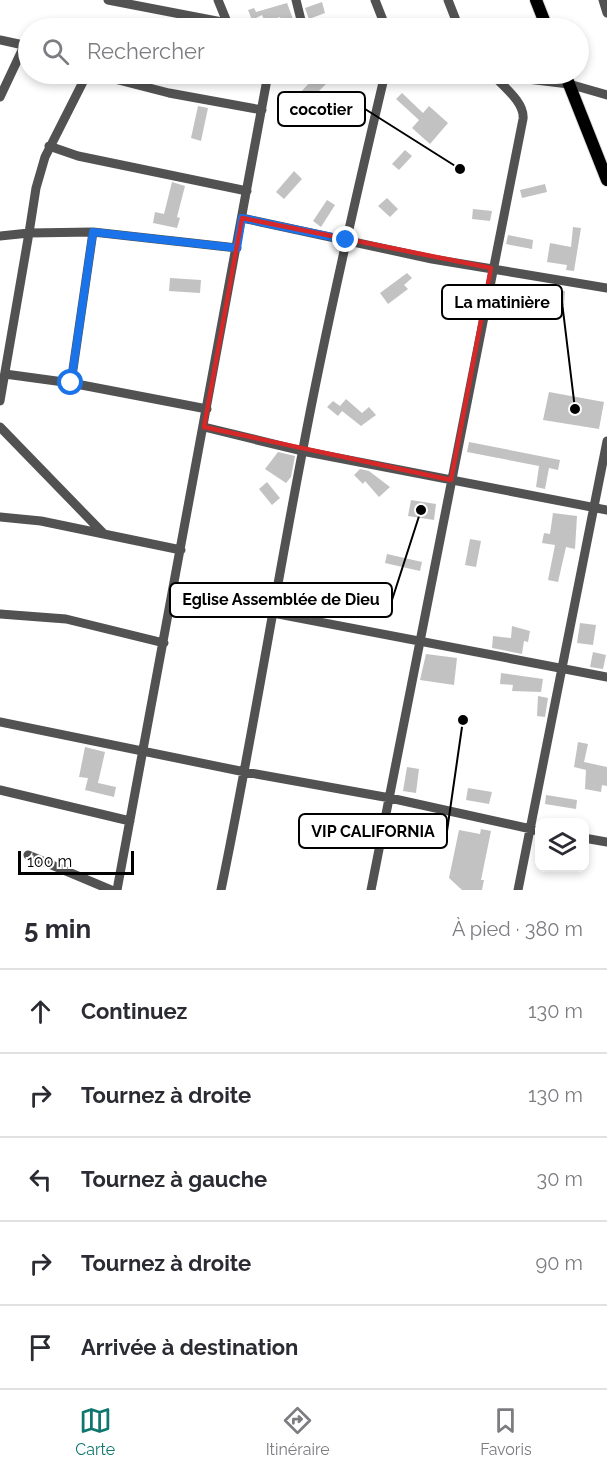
<!DOCTYPE html>
<html lang="fr">
<head>
<meta charset="utf-8">
<style>
	body { margin:0; font-family:Raleway,sans-serif; background:#f7f7f7; color:#2b2b33 }
	.controls { position:absolute; right:18px; bottom:18px; display:grid; overflow:hidden; border-radius:12px; box-shadow:0 3px 9px #0003 }
	.controls button { width:54px; height:54px; display:grid; place-items:center; padding:0; border:0; border-bottom:2px solid #e1e1e2; background:#fff; color:#2b2b33; font:30px sans-serif }
	.scale { position:absolute; left:18px; bottom:15px; width:116px; box-sizing:border-box; padding-left:6px; border:3px solid #000; border-top:0; font-size:16px; line-height:21px; white-space:nowrap; color:#000; -webkit-text-stroke:4px #fff; paint-order:stroke }
	.stop { position:absolute; width:18px; height:18px; margin:-14px; border:4px solid #1a73e8; border-radius:50%; background:#fff }
	.stop.end { background:#1a73e8; border-color:#fff; box-shadow:0 2px 6px #0008 }
	.list { margin:0; padding:0; list-style:none }
	h2 { display:flex; justify-content:space-between; align-items:center; height:78px; margin:0; padding:0 24px; font-size:26px }
	h2 small { font-size:20px; font-weight:400; color:#7c7c81 }
	.list li { display:grid; grid-template-columns:39px 1fr auto; gap:18px; align-items:center; box-sizing:border-box; height:84px; padding:0 24px; border-top:2px solid #e1e1e2 }
	.list b { display:block; font-size:22px; white-space:nowrap }
	.list em { font-size:20px; font-style:normal; color:#7c7c81 }
	.icon { flex:none; width:33px; height:33px; fill:none; stroke:currentColor; stroke-width:2; stroke-linecap:round; stroke-linejoin:round }
	.map { position:relative; flex:none; width:607px; height:890px; overflow:hidden }
	.search { position:absolute; background:#fff; box-shadow:0 3px 9px #0003; left:18px; right:18px; top:18px; height:66px; display:flex; align-items:center; gap:15px; box-sizing:border-box; padding:0 21px; border-radius:33px; color:#7c7c81; font-size:22px }
	.sheet { height:498px; background:#fff }
	nav { display:flex; justify-content:space-around; align-items:center; box-sizing:border-box; height:84px; border-top:2px solid #e1e1e2; background:#fff; font-size:16px; color:#7c7c81 }
	nav a { display:grid; justify-items:center; gap:3px }
	nav .on { color:#0f766e }
	.map>svg:first-child { display:block }
	.building { fill:#c2c2c2 }
	.lines { fill:none; stroke-linecap:round; stroke-linejoin:round }
	.major-casing { stroke:#dbdbdb; stroke-width:14 }
	.minor { stroke:#525252; stroke-width:9 }
	.major { stroke:#000; stroke-width:12 }
	.route { stroke:#1a73e8; stroke-width:8 }
	.marked { fill:none; stroke:#d62828; stroke-width:4.5; stroke-linejoin:round }
	.leader { fill:none; stroke:#000; stroke-width:2 }
	.callout-dot { fill:#000; stroke:#fff; stroke-width:2 }
	.callout { fill:#fff; stroke:#000; stroke-width:2 }
	.callout-label { font-size:16px; text-anchor:middle; font-weight:bold; fill:#000 }
</style>
</head>
<body>
<div class="map">
<svg width="607" height="890" viewBox="0 0 607 890">
	<rect width="100%" height="100%" fill="#fff"/>
	<path class="building" d="M322,2L325,13L309,19L305,8Z
		M287,3L293,19L282,23L280,17L265,22L262,15L252,20L248,10L254,8L256,12Z
		M317,75L326,84L303,107L308,112L303,117L285,99L290,94L295,98Z
		M402,93L423,113L429,106L448,123L430,144L412,128L419,120L396,99Z
		M198,106L208,108L201,141L191,138Z
		M405,150L412,156L399,170L392,164Z
		M294,171L302,179L284,199L276,192Z
		M172,182L185,186L177,217L180,218L177,228L153,223L155,212L164,214Z
		M545,184L547,192L522,198L520,190Z
		M387,198L398,209L390,217L378,206Z
		M327,200L335,205L321,227L313,221Z
		M473,209L492,211L490,221L472,219Z
		M573,227L581,228L574,271L566,270L567,265L547,262L550,243L571,247Z
		M508,235L533,240L532,249L506,244Z
		M407,273L412,278L404,285L408,289L388,304L380,293Z
		M170,278L201,280L200,293L169,291Z
		M544,289L565,291L564,305L542,304Z
		M549,392L604,402L599,429L543,420Z
		M346,399L362,413L369,407L376,415L361,426L342,411L338,416L327,407L333,401L340,406Z
		M469,442L560,460L558,470L549,468L545,489L536,487L539,466L467,452Z
		M278,452L295,456L291,477L286,483L265,469Z
		M360,469L369,471L390,487L379,497L365,481L363,484L354,475Z
		M267,482L280,498L272,505L259,489Z
		M411,500L436,504L434,520L408,516Z
		M553,513L577,516L575,549L566,547L558,582L548,580L555,545L542,543L544,533L550,534Z
		M470,539L481,541L476,567L465,565Z
		M387,554L422,562L420,571L385,563Z
		M580,623L596,625L593,645L577,643Z
		M512,626L530,631L528,642L524,641L522,654L492,648L493,636L511,638Z
		M593,652L606,655L603,669L590,667Z
		M426,654L457,658L454,685L420,680Z
		M501,673L543,679L541,692L512,691L513,685L500,684Z
		M538,696L548,698L545,717L537,716Z
		M578,742L588,744L584,762L607,767V786L602,785L601,792L585,789L586,770L574,767Z
		M85,747L105,752L98,783L116,787L114,797L85,790L88,778L79,777Z
		M407,767L419,769L416,793L403,791Z
		M468,788L492,792L489,804L466,800Z
		M546,795L577,800L576,809L545,804Z
		M481,829L491,831L481,880H484L482,890H462L449,878L459,830L480,834Z"/>
	<g class="lines">
		<defs>
			<path id="major" d="M536,0L547,28
				M565,74L607,180"/>
		</defs>
		<use href="#major" class="major-casing"/>
		<path class="minor" d="M108,0L253,28
			M218,0L227,22
			M296,0L303,28
			M375,0L386,28
			M448,0L459,28
			M603,0L607,13
			M0,40L28,46
			M87,74L45,157L36,188L29,233L93,232L71,383L207,409
			M95,74L169,93L262,110
			M486,74L569,84L607,95
			M0,97L25,44
			M49,146L78,156L247,191
			M242,218L432,259L607,288
			M93,232L237,248
			M0,236L29,233L0,401
			M5,374L71,383
			M0,427L103,533
			M204,427L302,451L607,510
			M0,517L41,521L181,550
			M173,594L607,677
			M0,614L66,619L164,643
			M0,722L245,772L390,798L540,831
			M0,790L130,821
			M584,838L607,842
			M28,855L111,890
			M117,890L268,74
			M221,890C251,745 274,599 302,454C326,326 355,200 385,74
			M371,890L523,119C525,103 504,87 494,76
			M518,890L607,441"/>
		<use href="#major" class="major"/>
	</g>
	<g class="lines">
		<path class="route" d="M71,383L93,232L237,248L242,218L346,240"/>
	</g>
	<path class="marked" d="M242,218L491,268L451,480L204,427Z"/>
	<path class="leader" d="M460 169L365 109M575 409L562 302M421 510L392 600M463 720L447 831"/>
	<g class="callout-dot">
		<circle cx="460" cy="169" r="6"/>
		<circle cx="575" cy="409" r="6"/>
		<circle cx="421" cy="510" r="6"/>
		<circle cx="463" cy="720" r="6"/>
	</g>
	<g class="callout">
		<rect x="278" y="92" width="87" height="34" rx="6"/>
		<rect x="442" y="285" width="120" height="34" rx="6"/>
		<rect x="170" y="583" width="222" height="34" rx="6"/>
		<rect x="299" y="814" width="148" height="34" rx="6"/>
	</g>
	<g class="callout-label">
		<text x="321" y="115">cocotier</text>
		<text x="502" y="308">La matinière</text>
		<text x="281" y="605">Eglise Assemblée de Dieu</text>
		<text x="373" y="837">VIP CALIFORNIA</text>
	</g>
</svg>
<div class="controls">
<button><svg class="icon" aria-label="layers" viewBox="0 0 24 24"><path d="M12 4l9 5-9 5-9-5zM3 14l9 5 9-5"/></svg></button>
</div>
<div class="scale">100 m</div>
<div class="stop" style="left:71px;top:383px"></div>
<div class="stop end" style="left:346px;top:240px"></div>
<div class="search"><svg class="icon" aria-label="search" viewBox="0 0 24 24"><circle cx="10" cy="10" r="6"/><path d="M15 15l6 6"/></svg>Rechercher</div>
</div>
<section class="sheet">
<h2>5 min<small>À pied · 380 m</small></h2>
<ul class="list">
<li><svg class="icon" aria-label="ahead" viewBox="0 0 24 24"><path d="M12 20V5M6 11l6-6 6 6"/></svg><div><b>Continuez</b></div><em>130 m</em></li>
<li><svg class="icon" aria-label="right" viewBox="0 0 24 24"><path d="M7 20v-9h11M14 6l5 5-5 5"/></svg><div><b>Tournez à droite</b></div><em>130 m</em></li>
<li><svg class="icon" aria-label="left" viewBox="0 0 24 24"><path d="M17 20v-9H6M10 6l-5 5 5 5"/></svg><div><b>Tournez à gauche</b></div><em>30 m</em></li>
<li><svg class="icon" aria-label="right" viewBox="0 0 24 24"><path d="M7 20v-9h11M14 6l5 5-5 5"/></svg><div><b>Tournez à droite</b></div><em>90 m</em></li>
<li><svg class="icon" aria-label="arrive" viewBox="0 0 24 24"><path d="M6 21V4h12l-3 4 3 4H6"/></svg><div><b>Arrivée à destination</b></div></li>
</ul>
</section>
<nav>
<a class="on"><svg class="icon" aria-label="map" viewBox="0 0 24 24"><path d="M3 6l6-2 6 2 6-2v14l-6 2-6-2-6 2zM9 4v14M15 6v14"/></svg>Carte</a>
<a><svg class="icon" aria-label="directions" viewBox="0 0 24 24"><path d="M12 3l9 9-9 9-9-9zM9 14v-3h6M13 9l2 2-2 2"/></svg>Itinéraire</a>
<a><svg class="icon" aria-label="saved" viewBox="0 0 24 24"><path d="M7 4h10v16l-5-4-5 4z"/></svg>Favoris</a>
</nav>
</body>
</html>
